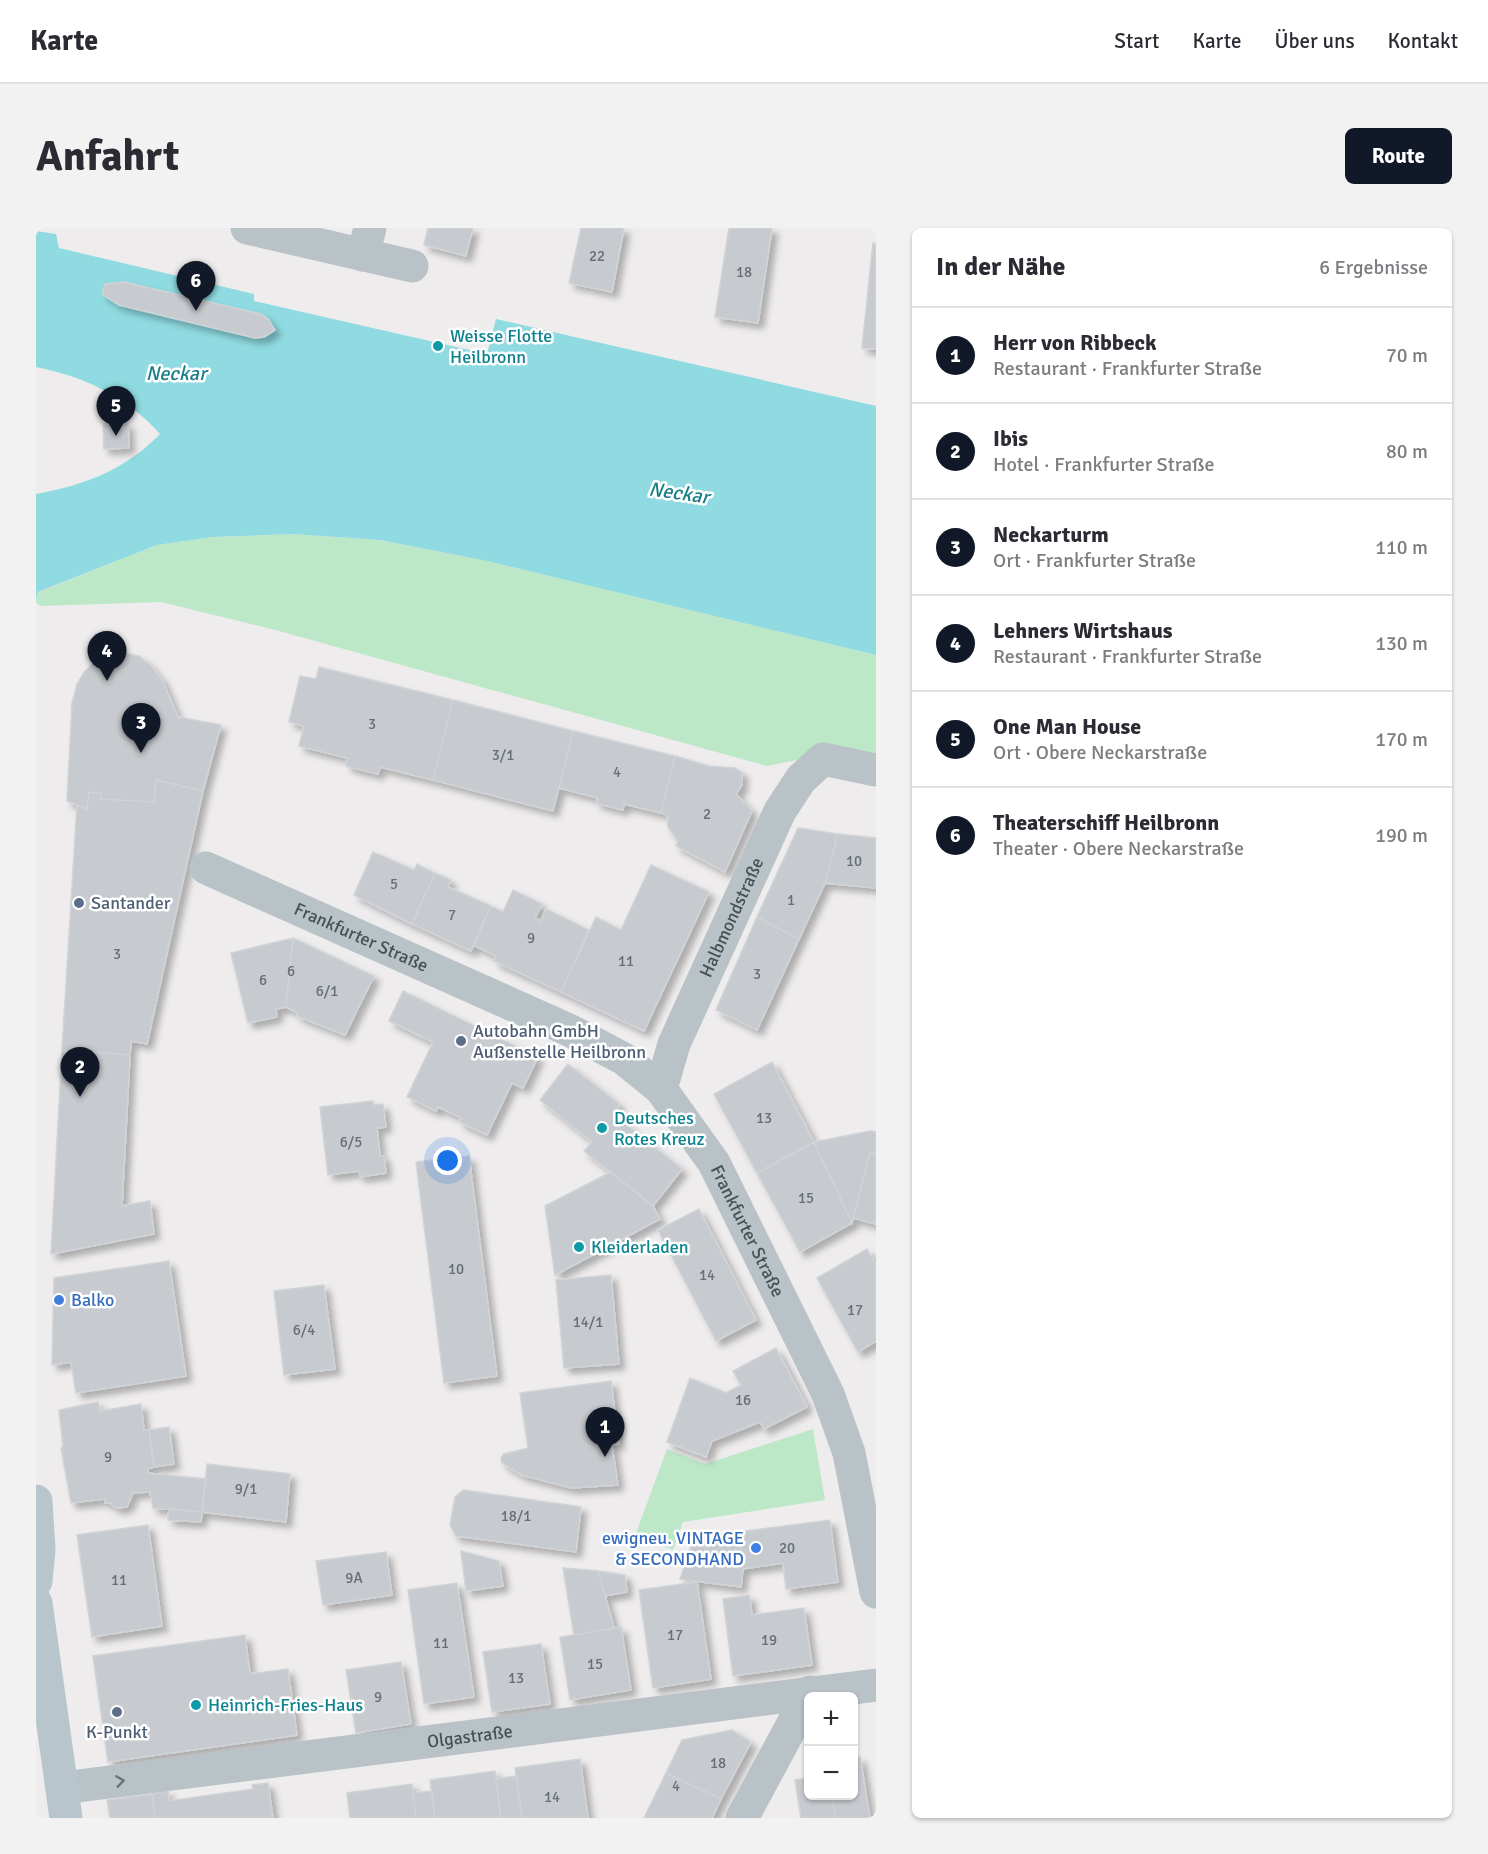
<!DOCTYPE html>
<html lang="de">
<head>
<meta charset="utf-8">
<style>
	body { margin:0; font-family:Signika,sans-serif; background:#f2f2f3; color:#2b2b33 }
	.controls { position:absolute; right:18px; bottom:18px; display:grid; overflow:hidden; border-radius:9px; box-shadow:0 2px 4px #0004 }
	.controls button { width:54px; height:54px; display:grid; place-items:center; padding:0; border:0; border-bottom:2px solid #e1e1e2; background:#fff; color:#2b2b33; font:30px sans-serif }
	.you { position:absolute; left:412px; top:933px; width:21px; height:21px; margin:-15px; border:4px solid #fff; border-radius:50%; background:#1a73e8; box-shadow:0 0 0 9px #1a73e833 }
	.badge { display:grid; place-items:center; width:39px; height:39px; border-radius:50%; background:#111827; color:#fff; font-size:20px; font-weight:700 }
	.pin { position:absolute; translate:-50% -50px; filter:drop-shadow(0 2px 3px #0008) }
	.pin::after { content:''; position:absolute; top:32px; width:21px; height:18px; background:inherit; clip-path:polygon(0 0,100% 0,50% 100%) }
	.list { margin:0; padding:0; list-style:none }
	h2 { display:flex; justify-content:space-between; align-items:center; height:78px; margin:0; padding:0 24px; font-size:26px }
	h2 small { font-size:20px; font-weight:400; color:#7c7c81 }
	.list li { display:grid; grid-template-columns:39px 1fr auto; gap:18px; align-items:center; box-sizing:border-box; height:96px; padding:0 24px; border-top:2px solid #e1e1e2 }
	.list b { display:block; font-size:22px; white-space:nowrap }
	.list p { margin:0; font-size:20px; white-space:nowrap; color:#7c7c81 }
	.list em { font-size:20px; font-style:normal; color:#7c7c81 }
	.map { position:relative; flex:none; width:840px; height:1590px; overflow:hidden; border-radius:9px }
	header { display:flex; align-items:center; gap:36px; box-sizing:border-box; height:84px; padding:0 30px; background:#fff; border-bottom:2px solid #e1e1e2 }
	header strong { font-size:28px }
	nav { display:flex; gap:33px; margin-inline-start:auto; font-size:21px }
	.intro { display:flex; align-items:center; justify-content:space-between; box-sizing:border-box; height:144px; padding:0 36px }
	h1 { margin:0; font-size:42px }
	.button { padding:15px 27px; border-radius:9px; background:#111827; color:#fff; font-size:21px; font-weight:700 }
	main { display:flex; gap:36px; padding:0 36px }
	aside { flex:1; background:#fff; border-radius:9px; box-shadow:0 2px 4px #0004 }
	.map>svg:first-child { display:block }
	.green { fill:#bde8c8 }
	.water { fill:#8fdbe1; fill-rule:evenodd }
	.building { fill:#c7cace; stroke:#d0d3d7; stroke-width:1.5; filter:url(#shadow) }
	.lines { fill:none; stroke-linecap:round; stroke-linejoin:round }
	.street { stroke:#b8c2c7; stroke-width:33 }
	.secondary { stroke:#b9c5cc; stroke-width:33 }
	.oneway { stroke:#687379 }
	.culture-dot { fill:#0f9aa8; stroke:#fff; stroke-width:2 }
	.service-dot { fill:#5c6f8a; stroke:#fff; stroke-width:2 }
	.shop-dot { fill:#3f7fe0; stroke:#fff; stroke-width:2 }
	.labels { text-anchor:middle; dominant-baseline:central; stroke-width:5; stroke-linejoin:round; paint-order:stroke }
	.number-label { font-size:15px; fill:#666f75 }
	.culture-label { font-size:18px; fill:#0d838f; stroke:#fff; text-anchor:start }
	.service-label { font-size:18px; fill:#4e5e75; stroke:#fff; text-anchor:start }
	.street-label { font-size:18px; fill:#465157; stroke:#fff }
	.shop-label { font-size:18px; fill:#366cbe; stroke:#fff; text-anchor:start }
	.water-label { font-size:20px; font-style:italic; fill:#1a7f88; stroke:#fff }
</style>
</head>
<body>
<header>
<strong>Karte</strong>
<nav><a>Start</a><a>Karte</a><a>Über uns</a><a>Kontakt</a></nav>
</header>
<div class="intro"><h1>Anfahrt</h1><a class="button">Route</a></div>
<main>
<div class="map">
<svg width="840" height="1590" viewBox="0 0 840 1590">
	<defs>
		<filter id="shadow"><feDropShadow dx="5.5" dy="5.5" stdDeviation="3" flood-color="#0004"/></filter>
	</defs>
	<rect width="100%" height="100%" fill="#eeecec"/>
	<path class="green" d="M257,306L344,312L451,333L840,427V533L797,525L731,538L243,403L125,374L5,378L0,375L1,365L121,317L177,309Z
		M777,1201L789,1272L647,1294L637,1322L599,1308L631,1221L669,1236Z"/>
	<path class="water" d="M0,3L20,6L23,20L218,66V73L451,126L460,91L840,178V427L451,333L344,312L257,306L177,309L121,317L2,364L0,372V266C49,257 89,242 124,206C90,168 49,149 0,139ZM88,54L225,86L232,91L239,102L228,109L219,110L83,77L66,65L69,56Z"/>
	<path class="building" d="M392,0H437L430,28L388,17Z
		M545,0H588L576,64L533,55Z
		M693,0H736L722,95L679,89Z
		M837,15L840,16V121L826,120Z
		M88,54L225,86L232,91L239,102L228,109L219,110L83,77L66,66L69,56Z
		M92,195L93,220L68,221L67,196Z
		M83,424L103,428L114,437L126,452L142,489L185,497L167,563L120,552L118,574L65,571V565L53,564L51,581L31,573L36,475L41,456L49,443L61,432Z
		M283,439L417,472L397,552L344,539L342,546L310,538L311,530L263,518L268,498L253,494L264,448L280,451Z
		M417,472L537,503L517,583L397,552Z
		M537,503L639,528L625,585L588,576L587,582L560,575L562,570L523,560Z
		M639,528L673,538L699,540L706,545V557L700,566L716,583L689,644L640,618L642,613L632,599L631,587L625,585Z
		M120,552L167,563L111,816L95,813L94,827L26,822L41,577L51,581L53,564L65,565V571L118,574Z
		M762,600L802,606L789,655L763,711L721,689Z
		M802,606L840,610V660L789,655Z
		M337,624L378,642L381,636L399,645L376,696L318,667Z
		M615,637L673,664L608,803L525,764L560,689L585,702Z
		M399,645L415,652L412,659L455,678L435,723L376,696Z
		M477,662L506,676L499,690L505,693L510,681L553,702L525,764L458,733L460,728L437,717L455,678L467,684Z
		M721,689L763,711L721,802L680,782Z
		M257,710L338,748L309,807L261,788L262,785L250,779Z
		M257,710L250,779L240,781L241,789L212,795L195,725Z
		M367,763L502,829L487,860L476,855L451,907L423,894L426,890L402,879L400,883L371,869L397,814L353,793Z
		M26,822L94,827L86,978L114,973L118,1006L15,1026Z
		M736,834L778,914L721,945L678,866Z
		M532,836L584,877L577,886L646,941L617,978L548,923L556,914L504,872Z
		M337,873L338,877L347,876L350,899L341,900L344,928H348L350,945L324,949L323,943L292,947L284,879Z
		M834,903L840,904V926L834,924L816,995L778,914Z
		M778,914L816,995L764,1024L721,945Z
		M834,924L840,926V996L817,990Z
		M433,928L461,1148L408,1155L380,934Z
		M575,944L617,978L624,991L519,1047L509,978Z
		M663,981L720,1092L680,1113L622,1002Z
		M831,1021L840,1037V1113L822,1124L781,1050Z
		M133,1033L150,1148L40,1165L35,1134L16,1137L18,1050Z
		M575,1047L583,1136L528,1140L520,1052Z
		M288,1057L299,1141L248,1147L238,1063Z
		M740,1120L771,1179L728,1201L724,1194L676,1213L670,1229L631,1214L654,1150L690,1165L705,1157L697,1143Z
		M575,1153L583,1216L576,1217L582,1257L535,1260L486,1247L466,1235L465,1230L468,1226L492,1220L484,1165Z
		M62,1174L64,1183L105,1176L108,1202H113L118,1239L112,1241L111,1245L170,1251L166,1284L117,1280L114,1264L97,1265L91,1279L80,1280L74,1275H69V1271L35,1275L25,1220L27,1218L23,1182Z
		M133,1199L138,1236L118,1239L113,1202Z
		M171,1236L254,1246L250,1294L166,1284Z
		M427,1262L545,1279L540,1324L420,1308L414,1297L419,1269Z
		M133,1281L166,1284L165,1294L132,1292Z
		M794,1292L802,1354L750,1361L747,1335L707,1341L703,1304Z
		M112,1297L126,1398L56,1409L41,1307Z
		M703,1304L707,1341L705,1359L644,1351L659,1306H667V1311Z
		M425,1323L463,1333L467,1358L430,1363Z
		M350,1324L356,1367L287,1377L280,1333Z
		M527,1340L562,1343L578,1400L538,1407Z
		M562,1343L589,1347L591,1364L569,1368Z
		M661,1354L675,1451L617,1460L603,1362Z
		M421,1355L438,1469L388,1476L372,1362Z
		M713,1367L716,1387L768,1380L776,1437L697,1448L687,1371Z
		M585,1399L595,1462L534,1472L524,1409Z
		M209,1407L214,1446L252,1441L261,1507L72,1534L57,1428Z
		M505,1416L514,1476L456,1484L447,1424Z
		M365,1434L375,1496L320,1505L310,1442Z
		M696,1502L715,1514L685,1571L630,1545L646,1512Z
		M824,1529L834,1590H800L796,1568H818V1530Z
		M544,1531L552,1590H486L479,1540Z
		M459,1543L465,1590H399L394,1552Z
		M630,1545L685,1571L676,1590H608Z
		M480,1548L486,1590H465L460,1551Z
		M772,1550V1568H796L800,1590H765L759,1552Z
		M232,1555L237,1590H119L116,1566L132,1563L133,1573L217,1561L216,1557Z
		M376,1556L380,1590H314L311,1565Z
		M396,1563L399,1590H380L377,1565Z
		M116,1566L119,1590H74L71,1572Z"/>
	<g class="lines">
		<g class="street">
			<path d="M211,0L376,38"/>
			<path d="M327,27L334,0"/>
			<path id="s1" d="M170,640L533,802L588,831L625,861L678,935L792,1166L813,1225L840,1364"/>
			<path id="s2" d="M625,861L638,816L744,583L765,551L787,531L840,542"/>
			<path id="s3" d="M26,1560L840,1457"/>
			<path d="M706,1590L774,1464"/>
		</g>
		<path class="secondary" d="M0,1273L3,1322L0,1353
			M0,1375L30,1590"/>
	</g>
	<defs><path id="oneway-chevron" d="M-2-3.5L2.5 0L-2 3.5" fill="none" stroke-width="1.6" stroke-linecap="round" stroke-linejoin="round" transform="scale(1.5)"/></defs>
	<use class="oneway" href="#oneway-chevron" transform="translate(84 1553) rotate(-8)"/>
	<g class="culture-dot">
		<circle cx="402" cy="118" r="6"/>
		<circle cx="566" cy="900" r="6"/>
		<circle cx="543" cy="1019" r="6"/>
		<circle cx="160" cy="1477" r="6"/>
	</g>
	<g class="service-dot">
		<circle cx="43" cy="675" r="6"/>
		<circle cx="425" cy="813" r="6"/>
		<circle cx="81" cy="1484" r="6"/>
	</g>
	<g class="shop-dot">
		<circle cx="23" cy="1072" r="6"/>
		<circle cx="720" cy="1320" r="6"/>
	</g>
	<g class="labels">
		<g class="number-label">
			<text x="561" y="28">22</text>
			<text x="708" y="44">18</text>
			<text x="336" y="496">3</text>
			<text x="467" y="527">3/1</text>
			<text x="581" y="544">4</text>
			<text x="671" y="586">2</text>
			<text x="818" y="633">10</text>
			<text x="358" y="656">5</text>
			<text x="755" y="672">1</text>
			<text x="416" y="687">7</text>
			<text x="495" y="710">9</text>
			<text x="81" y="726">3</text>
			<text x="590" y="733">11</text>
			<text x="255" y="743">6</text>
			<text x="721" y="746">3</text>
			<text x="227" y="752">6</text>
			<text x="291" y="763">6/1</text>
			<text x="728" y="890">13</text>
			<text x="315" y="914">6/5</text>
			<text x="770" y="970">15</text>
			<text x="420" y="1041">10</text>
			<text x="671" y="1047">14</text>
			<text x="819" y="1082">17</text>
			<text x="552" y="1094">14/1</text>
			<text x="268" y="1102">6/4</text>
			<text x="707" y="1172">16</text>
			<text x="72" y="1229">9</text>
			<text x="210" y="1261">9/1</text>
			<text x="480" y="1288">18/1</text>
			<text x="751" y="1320">20</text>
			<text x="318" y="1350">9A</text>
			<text x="83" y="1352">11</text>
			<text x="639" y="1407">17</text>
			<text x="733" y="1412">19</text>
			<text x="405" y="1415">11</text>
			<text x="559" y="1436">15</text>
			<text x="480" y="1450">13</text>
			<text x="342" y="1469">9</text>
			<text x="682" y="1535">18</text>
			<text x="640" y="1558">4</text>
			<text x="516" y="1569">14</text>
		</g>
		<g class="culture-label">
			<text x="414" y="108">Weisse Flotte<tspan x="414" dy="21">Heilbronn</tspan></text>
			<text x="578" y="890">Deutsches<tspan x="578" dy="21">Rotes Kreuz</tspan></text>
			<text x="555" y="1019">Kleiderladen</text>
			<text x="172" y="1477">Heinrich-Fries-Haus</text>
		</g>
		<g class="service-label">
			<text x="55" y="675">Santander</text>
			<text x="437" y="803">Autobahn GmbH<tspan x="437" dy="21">Außenstelle Heilbronn</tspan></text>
			<text x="81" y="1504" text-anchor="middle">K-Punkt</text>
		</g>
		<g class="street-label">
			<text stroke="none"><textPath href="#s2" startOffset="186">Halbmondstraße</textPath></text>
			<text stroke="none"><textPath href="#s1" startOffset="170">Frankfurter Straße</textPath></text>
			<text stroke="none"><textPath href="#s1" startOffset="674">Frankfurter Straße</textPath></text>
			<text stroke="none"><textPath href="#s3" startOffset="411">Olgastraße</textPath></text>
		</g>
		<g class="shop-label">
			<text x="35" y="1072">Balko</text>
			<text x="708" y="1310" text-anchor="end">ewigneu. VINTAGE<tspan x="708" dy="21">&amp; SECONDHAND</tspan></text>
		</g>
		<g class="water-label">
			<text x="140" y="145">Neckar</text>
			<text transform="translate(643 265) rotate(8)">Neckar</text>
		</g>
	</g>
</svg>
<div class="controls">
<button>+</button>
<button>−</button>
</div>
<div class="you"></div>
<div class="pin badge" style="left:569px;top:1229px">1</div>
<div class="pin badge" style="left:44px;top:869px">2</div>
<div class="pin badge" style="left:105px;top:525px">3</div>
<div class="pin badge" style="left:71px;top:453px">4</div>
<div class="pin badge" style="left:80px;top:208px">5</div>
<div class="pin badge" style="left:160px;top:83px">6</div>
</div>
<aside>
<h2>In der Nähe<small>6 Ergebnisse</small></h2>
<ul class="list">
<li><span class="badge">1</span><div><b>Herr von Ribbeck</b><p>Restaurant · Frankfurter Straße</p></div><em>70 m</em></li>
<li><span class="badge">2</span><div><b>Ibis</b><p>Hotel · Frankfurter Straße</p></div><em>80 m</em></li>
<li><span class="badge">3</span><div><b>Neckarturm</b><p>Ort · Frankfurter Straße</p></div><em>110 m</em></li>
<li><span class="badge">4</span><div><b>Lehners Wirtshaus</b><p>Restaurant · Frankfurter Straße</p></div><em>130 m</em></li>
<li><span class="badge">5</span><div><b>One Man House</b><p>Ort · Obere Neckarstraße</p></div><em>170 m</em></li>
<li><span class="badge">6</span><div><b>Theaterschiff Heilbronn</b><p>Theater · Obere Neckarstraße</p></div><em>190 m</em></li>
</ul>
</aside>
</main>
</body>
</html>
